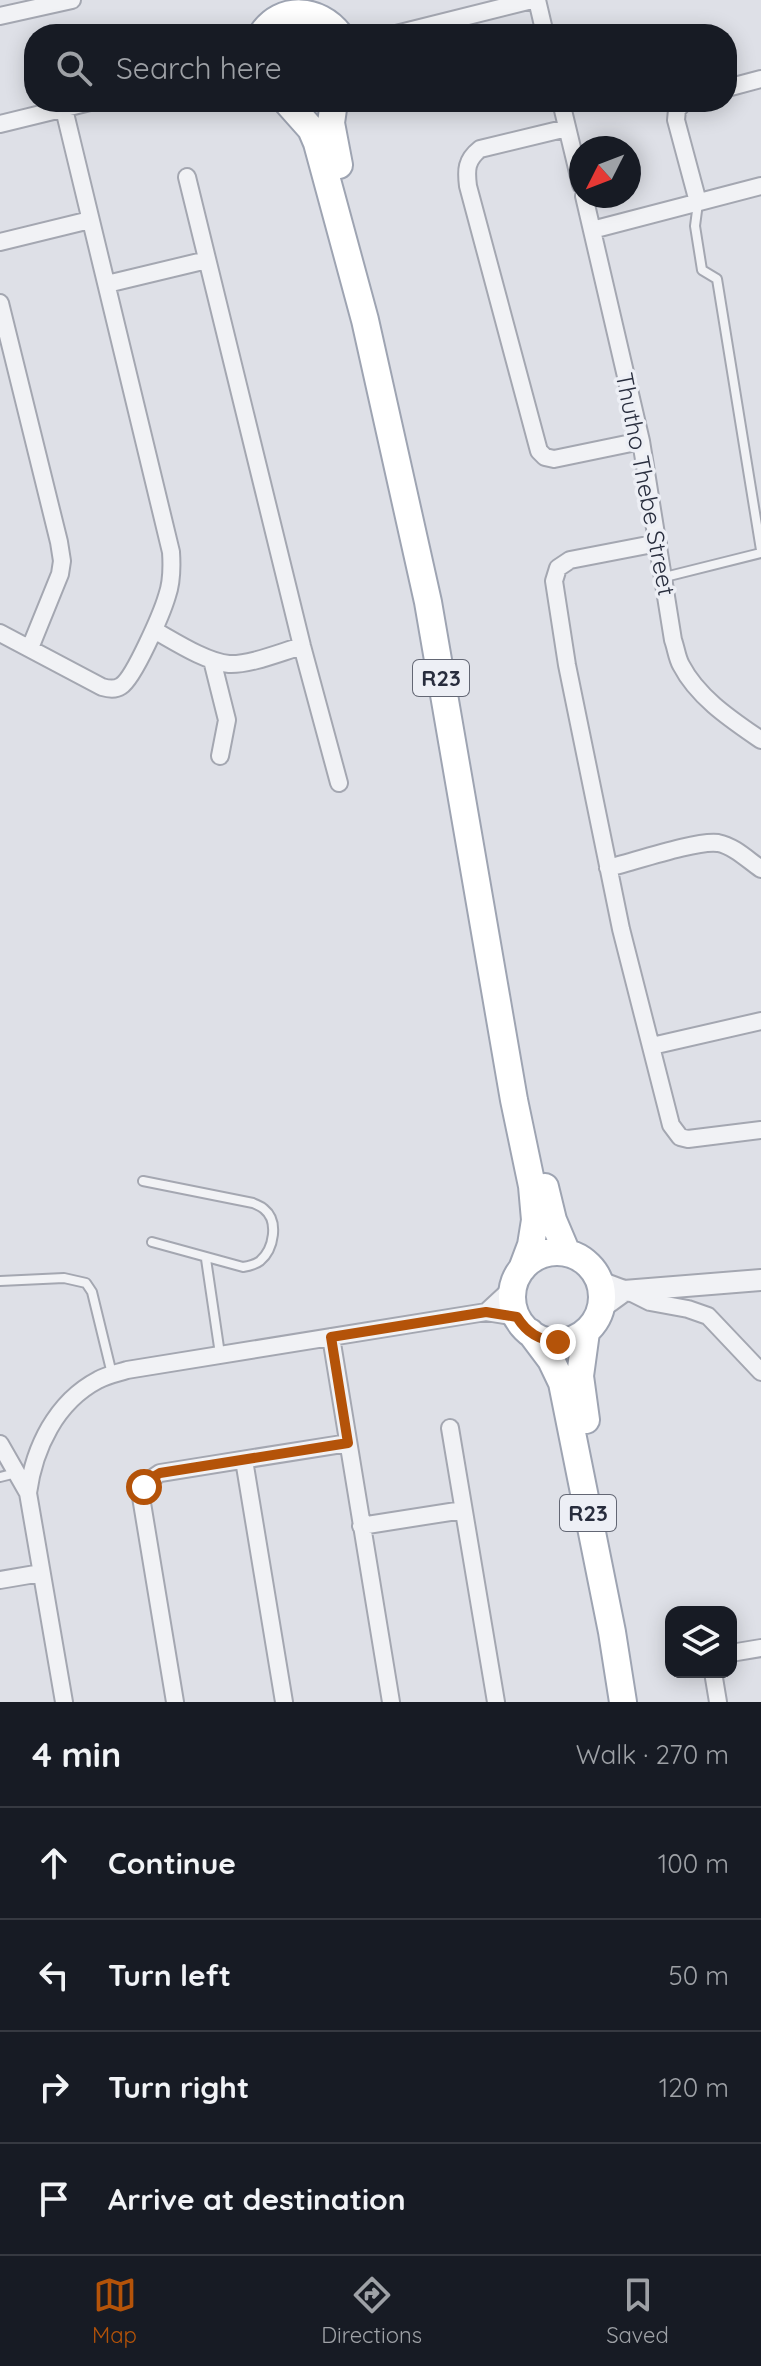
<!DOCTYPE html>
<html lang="en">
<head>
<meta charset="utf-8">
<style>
	body { margin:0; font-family:Quicksand,sans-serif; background:#20242c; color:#f1f3f6 }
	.controls { position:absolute; right:24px; bottom:24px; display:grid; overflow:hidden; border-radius:16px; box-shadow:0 4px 20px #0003 }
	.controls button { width:72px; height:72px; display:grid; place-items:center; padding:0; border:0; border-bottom:2px solid #363941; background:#171b24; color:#f1f3f6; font:40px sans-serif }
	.compass { position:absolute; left:569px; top:136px; width:72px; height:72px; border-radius:50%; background:#171b24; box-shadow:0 4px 20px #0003; rotate:228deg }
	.stop { position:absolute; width:24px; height:24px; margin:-18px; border:6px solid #b45309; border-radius:50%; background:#fff }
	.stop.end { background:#b45309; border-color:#fff; box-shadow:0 2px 8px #0008 }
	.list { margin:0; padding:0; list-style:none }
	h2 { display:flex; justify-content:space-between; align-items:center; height:104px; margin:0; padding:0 32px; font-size:34px }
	h2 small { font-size:26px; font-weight:400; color:#9ea1a6 }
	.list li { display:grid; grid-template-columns:52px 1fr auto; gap:24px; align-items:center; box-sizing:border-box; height:112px; padding:0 32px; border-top:2px solid #363941 }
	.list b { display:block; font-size:30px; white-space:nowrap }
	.list em { font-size:26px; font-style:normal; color:#9ea1a6 }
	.icon { flex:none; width:44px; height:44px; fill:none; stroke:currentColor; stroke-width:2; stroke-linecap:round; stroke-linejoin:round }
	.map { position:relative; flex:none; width:761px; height:1702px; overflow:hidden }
	.search { position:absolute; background:#171b24; box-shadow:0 4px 20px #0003; left:24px; right:24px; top:24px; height:88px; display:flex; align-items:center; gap:20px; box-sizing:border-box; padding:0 28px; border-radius:32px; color:#9ea1a6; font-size:30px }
	.sheet { height:552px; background:#171b24 }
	nav { display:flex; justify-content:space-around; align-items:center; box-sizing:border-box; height:112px; border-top:2px solid #363941; background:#171b24; font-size:22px; color:#9ea1a6 }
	nav a { display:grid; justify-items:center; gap:4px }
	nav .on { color:#b45309 }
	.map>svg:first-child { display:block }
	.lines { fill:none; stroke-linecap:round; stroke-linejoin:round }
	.service-casing { stroke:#a4a7b1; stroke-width:12 }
	.minor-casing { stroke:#a4a7b1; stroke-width:20 }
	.tertiary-casing { stroke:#a4a7b1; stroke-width:24 }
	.primary-casing { stroke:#9ea4b2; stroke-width:30 }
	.service { stroke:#f1f2f5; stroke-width:8 }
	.minor { stroke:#f1f2f5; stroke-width:16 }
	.tertiary { stroke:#f1f2f5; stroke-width:20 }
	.primary { stroke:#fff; stroke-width:26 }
	.route { stroke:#b45309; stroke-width:10 }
	.labels { text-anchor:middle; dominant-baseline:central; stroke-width:7; stroke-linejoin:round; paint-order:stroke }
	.shield { fill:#edeff5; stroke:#636774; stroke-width:2 }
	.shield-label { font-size:22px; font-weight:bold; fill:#282d3d }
	.street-label { font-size:24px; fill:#282d3d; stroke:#edeff5 }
</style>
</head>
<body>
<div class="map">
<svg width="761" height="1702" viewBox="0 0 761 1702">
	<rect width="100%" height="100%" fill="#dee0e7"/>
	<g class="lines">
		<defs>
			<path id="service" d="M698,203L695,226L702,270L717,279L761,550
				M665,577L761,553
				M143,1181L253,1203C257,1205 261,1206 264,1209C279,1221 274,1249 260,1261C255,1265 249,1266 243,1267L152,1242
				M206,1259L220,1354
				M0,1281L64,1278L86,1283L92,1292L112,1374
				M0,1477L16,1473"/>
			<path id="minor" d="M537,0L545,34
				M0,16L72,0
				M396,34L532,0
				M727,88L761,79
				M561,102L581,185
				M684,102L677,110L676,120L698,202
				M0,124L90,102
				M567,128L480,149C466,160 466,170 468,186L539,451L545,457L554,459L641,441
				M187,177L302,646L339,783
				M584,196L641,441L673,640C676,648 677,658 681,665C698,698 732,720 761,740
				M592,230L761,186
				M0,242L90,220
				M107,284L207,260
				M0,303L59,542L62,561L60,574L30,648
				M658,543L570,560L558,568L554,581L567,665L621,929L671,1125L680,1137L688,1139L761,1130
				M154,630C174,641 206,662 229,664C250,665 281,652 302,646
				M0,633L102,687C109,689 115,690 121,686C134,678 162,613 167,596C172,582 172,567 171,552L64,109
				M212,660L227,720L220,756
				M608,868C633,862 696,840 718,843C734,846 748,860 761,869
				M652,1046L761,1021
				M628,1291L650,1302L688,1309L708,1316L761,1372
				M486,1312L513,1287
				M331,1337L391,1702
				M450,1428L496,1702
				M0,1444L28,1493
				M244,1460L284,1702
				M361,1526L463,1510
				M0,1580L41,1573
				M731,1653L761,1648
				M713,1672L718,1702
				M64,1702L28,1493C34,1448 56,1402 98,1380C107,1375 118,1373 127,1370L486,1312L517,1317
				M175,1702L141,1497C144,1485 149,1480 160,1473L348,1443"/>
			<path id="tertiary" d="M600,1282L624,1291L761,1280
				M602,1307L624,1291"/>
			<path id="primary" d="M262,34C281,5 319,8 339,34
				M287,102L311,129L317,143L365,320L428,602L514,1100L532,1186L535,1220L531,1245L522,1269
				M334,102L331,123L339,165
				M545,1187L553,1220L567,1253
				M512 1297a45 45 0 1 1 90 0a45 45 0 1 1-90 0Z
				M530,1332L551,1360L562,1383L612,1632L623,1702
				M586,1332L580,1376L586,1420"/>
		</defs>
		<use href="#service" class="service-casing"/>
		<use href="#minor" class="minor-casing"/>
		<use href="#tertiary" class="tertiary-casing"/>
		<use href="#primary" class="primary-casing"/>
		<use href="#service" class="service"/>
		<use href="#minor" class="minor"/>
		<use href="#tertiary" class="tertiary"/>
		<use href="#primary" class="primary"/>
	</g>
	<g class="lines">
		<path class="route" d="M144,1487L150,1479L160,1473L348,1443L331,1337L486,1312L517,1317C527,1333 539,1340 558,1342"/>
	</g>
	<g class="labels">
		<g class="shield">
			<rect x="413" y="660" width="56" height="36" rx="6"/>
			<rect x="560" y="1495" width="56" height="36" rx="6"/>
		</g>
		<g class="shield-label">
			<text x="441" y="678">R23</text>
			<text x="588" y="1513">R23</text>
		</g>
		<g class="street-label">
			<text transform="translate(646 484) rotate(79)">Thutho Thebe Street</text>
		</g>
	</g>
</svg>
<div class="controls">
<button><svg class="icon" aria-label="layers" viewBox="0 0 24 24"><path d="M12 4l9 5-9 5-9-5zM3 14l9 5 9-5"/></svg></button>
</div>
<svg class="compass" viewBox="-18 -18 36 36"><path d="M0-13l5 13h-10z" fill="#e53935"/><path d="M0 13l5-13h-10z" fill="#9ea1a6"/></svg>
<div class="stop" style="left:144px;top:1487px"></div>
<div class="stop end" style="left:558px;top:1342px"></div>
<div class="search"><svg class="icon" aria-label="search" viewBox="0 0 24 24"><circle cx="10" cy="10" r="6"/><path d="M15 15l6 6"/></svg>Search here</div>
</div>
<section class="sheet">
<h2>4 min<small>Walk · 270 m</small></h2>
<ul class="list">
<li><svg class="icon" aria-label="ahead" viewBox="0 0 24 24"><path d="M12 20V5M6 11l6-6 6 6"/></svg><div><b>Continue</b></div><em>100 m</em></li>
<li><svg class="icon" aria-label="left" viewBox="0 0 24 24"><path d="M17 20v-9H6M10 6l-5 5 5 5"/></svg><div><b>Turn left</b></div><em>50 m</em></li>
<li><svg class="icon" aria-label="right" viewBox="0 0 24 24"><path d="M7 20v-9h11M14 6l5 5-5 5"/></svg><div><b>Turn right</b></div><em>120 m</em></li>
<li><svg class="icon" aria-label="arrive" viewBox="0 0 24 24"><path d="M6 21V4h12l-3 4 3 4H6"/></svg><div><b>Arrive at destination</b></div></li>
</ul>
</section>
<nav>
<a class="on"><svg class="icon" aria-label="map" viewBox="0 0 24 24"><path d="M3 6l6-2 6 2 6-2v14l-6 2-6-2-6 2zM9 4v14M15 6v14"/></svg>Map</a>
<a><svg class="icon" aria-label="directions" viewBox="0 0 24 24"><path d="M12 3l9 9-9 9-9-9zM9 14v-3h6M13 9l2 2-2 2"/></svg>Directions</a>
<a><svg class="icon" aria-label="saved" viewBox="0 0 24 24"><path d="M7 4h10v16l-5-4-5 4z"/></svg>Saved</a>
</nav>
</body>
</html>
